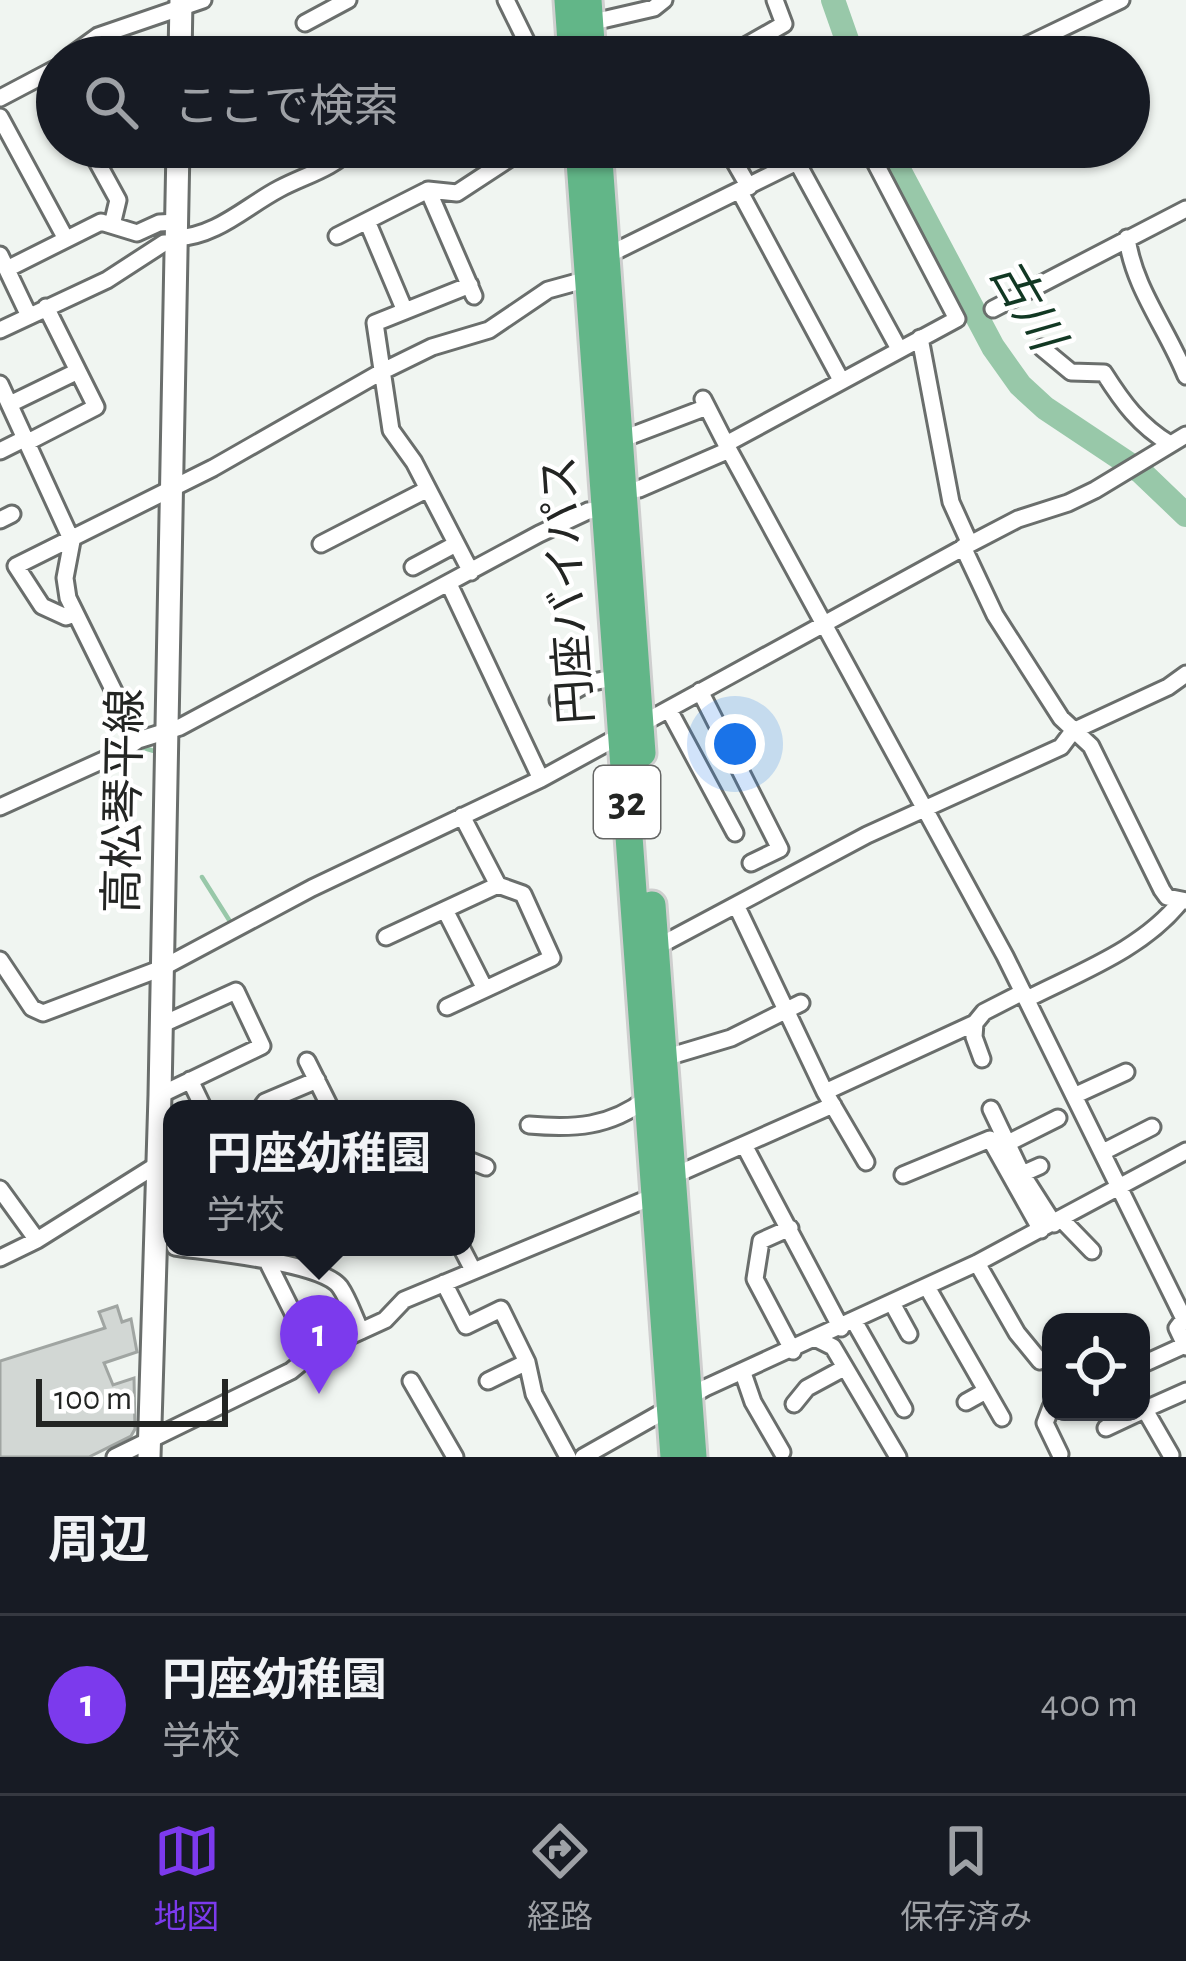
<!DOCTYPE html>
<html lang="ja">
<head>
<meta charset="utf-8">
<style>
	body { margin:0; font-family:"Alegreya Sans","Noto Sans JP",sans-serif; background:#20242c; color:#f1f3f6 }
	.controls { position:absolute; right:36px; bottom:36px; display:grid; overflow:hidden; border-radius:24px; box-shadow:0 3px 9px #0004 }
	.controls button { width:108px; height:108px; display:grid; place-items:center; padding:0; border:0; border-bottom:3px solid #363941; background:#171b24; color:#f1f3f6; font:60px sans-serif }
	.scale { position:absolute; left:36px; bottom:30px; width:192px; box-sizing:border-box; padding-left:12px; border:6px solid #232523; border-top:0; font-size:33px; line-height:42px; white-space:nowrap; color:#232523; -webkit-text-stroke:9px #fff; paint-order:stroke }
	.you { position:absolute; left:735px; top:744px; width:42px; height:42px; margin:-30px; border:9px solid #fff; border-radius:50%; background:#1a73e8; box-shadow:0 0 0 18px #1a73e833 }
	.badge { display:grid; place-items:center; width:78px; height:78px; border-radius:50%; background:#7c3aed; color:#fff; font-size:39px; font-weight:700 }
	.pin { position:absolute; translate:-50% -99px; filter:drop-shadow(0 3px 6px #0008) }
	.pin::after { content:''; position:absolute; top:63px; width:42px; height:36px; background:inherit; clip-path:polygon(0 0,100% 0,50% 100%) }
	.popup { position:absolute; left:163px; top:1100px; width:312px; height:156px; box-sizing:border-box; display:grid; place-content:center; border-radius:24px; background:#171b24; filter:drop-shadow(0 3px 9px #0005); font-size:39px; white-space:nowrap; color:#9ea1a6 }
	.popup b { font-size:45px; color:#f1f3f6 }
	.popup::after { content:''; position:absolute; left:50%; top:100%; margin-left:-24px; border:24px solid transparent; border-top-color:#171b24 }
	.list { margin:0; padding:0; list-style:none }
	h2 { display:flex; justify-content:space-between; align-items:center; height:156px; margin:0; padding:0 48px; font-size:51px }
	h2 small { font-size:39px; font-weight:400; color:#9ea1a6 }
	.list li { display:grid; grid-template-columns:78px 1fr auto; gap:36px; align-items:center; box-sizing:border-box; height:180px; padding:0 48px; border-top:3px solid #363941 }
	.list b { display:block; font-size:45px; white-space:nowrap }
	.list p { margin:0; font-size:39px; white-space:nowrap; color:#9ea1a6 }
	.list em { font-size:39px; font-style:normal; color:#9ea1a6 }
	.icon { flex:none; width:66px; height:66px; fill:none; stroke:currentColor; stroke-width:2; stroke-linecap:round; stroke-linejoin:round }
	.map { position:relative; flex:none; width:1186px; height:1457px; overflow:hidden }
	.search { position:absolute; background:#171b24; box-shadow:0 3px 9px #0004; left:36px; right:36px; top:36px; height:132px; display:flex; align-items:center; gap:30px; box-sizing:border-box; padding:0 42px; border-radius:66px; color:#9ea1a6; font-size:45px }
	.sheet { height:336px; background:#171b24 }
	nav { display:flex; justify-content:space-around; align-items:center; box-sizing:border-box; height:168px; border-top:3px solid #363941; background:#171b24; font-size:33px; color:#9ea1a6 }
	nav a { display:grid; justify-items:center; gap:6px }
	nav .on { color:#7c3aed }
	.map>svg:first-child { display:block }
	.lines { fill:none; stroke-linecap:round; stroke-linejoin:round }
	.stream { stroke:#98c8a9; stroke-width:4.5 }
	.river { stroke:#98c8a9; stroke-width:24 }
	.building { fill:#d2d7d4; stroke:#a0a5a2; stroke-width:3 }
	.minor-casing { stroke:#6a6e6c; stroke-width:21 }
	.secondary-casing { stroke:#6a6e6c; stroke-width:27 }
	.trunk-casing { stroke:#cfcfcf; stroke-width:33 }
	.minor { stroke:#fff; stroke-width:15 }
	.secondary { stroke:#fff; stroke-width:21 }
	.trunk { stroke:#62b688; stroke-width:27 }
	.labels { text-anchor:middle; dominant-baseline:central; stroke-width:9; stroke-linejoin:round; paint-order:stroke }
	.shield { fill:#fff; stroke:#656665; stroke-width:3 }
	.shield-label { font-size:42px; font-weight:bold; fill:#232523 }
	.street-label { font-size:45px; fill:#232523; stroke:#fff }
	.water-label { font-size:48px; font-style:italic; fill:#113823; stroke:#fff }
</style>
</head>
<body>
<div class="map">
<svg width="1186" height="1457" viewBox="0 0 1186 1457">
	<rect width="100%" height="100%" fill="#f0f5f1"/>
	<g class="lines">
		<path class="stream" d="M137,753L144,748L154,751
			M202,877L231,923"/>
		<path class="river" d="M833,0L853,57
			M887,147L993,347L1020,385L1045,408L1141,472L1186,515"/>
	</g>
	<path class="building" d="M117,1306L122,1322L131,1319L137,1352L104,1363L113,1385L134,1378L135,1429L131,1436L89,1457H0V1361L105,1328L99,1312Z"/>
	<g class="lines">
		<defs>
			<path id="minor" d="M506,0L534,57
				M305,23L348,0
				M589,23L654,8L664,0
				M69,57L98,36L203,0
				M545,57L563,49L571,39
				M726,57L784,24L775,0
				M1002,57L1121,0
				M0,98L57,68
				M0,117L66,239
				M89,147L118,200L112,225
				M272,147L276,154
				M726,147L749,187
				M178,158L208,147
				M797,162L899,349
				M428,190L474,296
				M740,192L841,380
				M367,221L405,311
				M337,236L428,190L457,193L527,147
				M176,238C217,236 245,207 279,189C305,175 331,170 353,147
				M1127,238C1134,289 1167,328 1186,376
				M0,255L29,316
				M606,256L827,147
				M7,269L101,222L137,233L159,223L177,222
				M470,285L375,323L391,430L414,462L471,572
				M993,309L1186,209
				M0,330L107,280L164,243H176
				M920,338L951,502L970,544
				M1042,348L1071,372L1104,373C1123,403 1139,425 1170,444
				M0,384L72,541L65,578L68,598L138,740
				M703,399L726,444
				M10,404L78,371
				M620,440L707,407
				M28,442L96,407L46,307
				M729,450L1005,956L1184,1319L1177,1328L1186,1347
				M0,451L26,438
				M624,491L639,489L729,450L726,444L957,319L867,147
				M0,520L12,514
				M321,544L428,489
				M963,547L995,615L1061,718L1091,746L1162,890L1167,897L1186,901
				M413,567L456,544
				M449,584L541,779
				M75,614L66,617L42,606L16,566L213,468L383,371L432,347L489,330L548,290L588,279
				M700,691L780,849L751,863
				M558,700L588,683L618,677
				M669,710L735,833
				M0,807L121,752L138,740L180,727L539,534L588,511L605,509
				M737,907L825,1092L866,1162
				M445,910L485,989
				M386,937L498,885
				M655,948L867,835L1061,747L1073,731L1168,687L1186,674
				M0,960L32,1008L43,1013L162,968L312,888L541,779L970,544L1018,519L1068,503L1095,490L1186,435
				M1027,999C1080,972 1143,949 1181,901
				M447,1007L552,958L523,894L498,885L462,816
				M975,1023L974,1037L982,1059
				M664,1058L731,1038L801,1003
				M307,1061L331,1109
				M190,1080L204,1109
				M825,1092L975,1023L984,1012L1023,992
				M160,1095L262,1046L236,991L161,1025
				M1076,1095L1126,1072
				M260,1109L265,1102L317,1080
				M991,1109L1022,1174L1054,1224
				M529,1125C574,1129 610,1127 646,1099
				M1006,1144L1058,1118
				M744,1145L841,1328
				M1103,1152L1152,1127
				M466,1159L486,1167
				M1022,1174L1040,1166
				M903,1175L990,1139L1041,1230
				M673,1176L833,1105
				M0,1189L37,1240
				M1062,1220L1092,1251
				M790,1228L761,1241L755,1279L793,1351
				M175,1247C208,1252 322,1262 340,1287C349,1300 354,1317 361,1331
				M461,1247L473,1270
				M0,1258L37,1240L155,1166
				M267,1261L313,1353
				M977,1263L1017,1333L1040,1361L1051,1356
				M444,1283L466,1326L501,1309L527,1362L534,1394L568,1457
				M927,1287L1002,1418
				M892,1303L909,1334
				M854,1321L904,1409
				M817,1339L833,1347L898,1457
				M1141,1365L1185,1345
				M743,1373L753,1402L782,1452
				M411,1381L455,1457
				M488,1381L527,1362
				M966,1402L984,1392
				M794,1404L807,1388L844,1368
				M1051,1407L1045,1423L1060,1454
				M1145,1410L1171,1455
				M1141,1411L1186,1391
				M1106,1428L1140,1412
				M115,1457L291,1371L313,1353L385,1320L404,1300L654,1196
				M583,1457L705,1388L977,1263L1186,1151"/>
			<path id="secondary" d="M180,57L181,0
				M149,1457L160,1095L178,147"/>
			<path id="trunk" d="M568,0L572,57
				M588,0L592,57
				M579,147L674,1457
				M598,147L642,753
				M652,905L693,1457"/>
		</defs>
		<use href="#minor" class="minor-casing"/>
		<use href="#secondary" class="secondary-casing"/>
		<use href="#trunk" class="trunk-casing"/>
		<use href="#minor" class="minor"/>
		<use href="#secondary" class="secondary"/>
		<use href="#trunk" class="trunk"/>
	</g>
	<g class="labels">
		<rect class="shield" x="594" y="766" width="66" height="72" rx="9"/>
		<g class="shield-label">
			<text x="627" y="802">32</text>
		</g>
		<g class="street-label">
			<text transform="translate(569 590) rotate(-94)">円座バイパス</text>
			<text transform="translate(125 801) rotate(-89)">高松琴平線</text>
		</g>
		<g class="water-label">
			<text transform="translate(1025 305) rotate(60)">古川</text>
		</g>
	</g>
</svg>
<div class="controls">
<button><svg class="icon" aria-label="locate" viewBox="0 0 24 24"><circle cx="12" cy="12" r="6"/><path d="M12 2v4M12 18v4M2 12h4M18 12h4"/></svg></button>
</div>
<div class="scale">100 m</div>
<div class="you"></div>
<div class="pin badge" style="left:319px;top:1394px">1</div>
<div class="popup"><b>円座幼稚園</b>学校</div>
<div class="search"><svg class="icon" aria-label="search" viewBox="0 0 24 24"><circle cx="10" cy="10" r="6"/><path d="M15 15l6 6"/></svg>ここで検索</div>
</div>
<section class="sheet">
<h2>周辺<small></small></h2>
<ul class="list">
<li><span class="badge">1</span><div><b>円座幼稚園</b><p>学校</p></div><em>400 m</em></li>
</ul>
</section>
<nav>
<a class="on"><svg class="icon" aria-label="map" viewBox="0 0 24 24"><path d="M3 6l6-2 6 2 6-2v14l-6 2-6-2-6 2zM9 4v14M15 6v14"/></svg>地図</a>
<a><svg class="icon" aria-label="directions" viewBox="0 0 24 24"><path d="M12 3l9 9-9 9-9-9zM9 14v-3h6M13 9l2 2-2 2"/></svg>経路</a>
<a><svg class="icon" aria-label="saved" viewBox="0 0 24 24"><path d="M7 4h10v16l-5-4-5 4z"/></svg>保存済み</a>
</nav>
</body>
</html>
